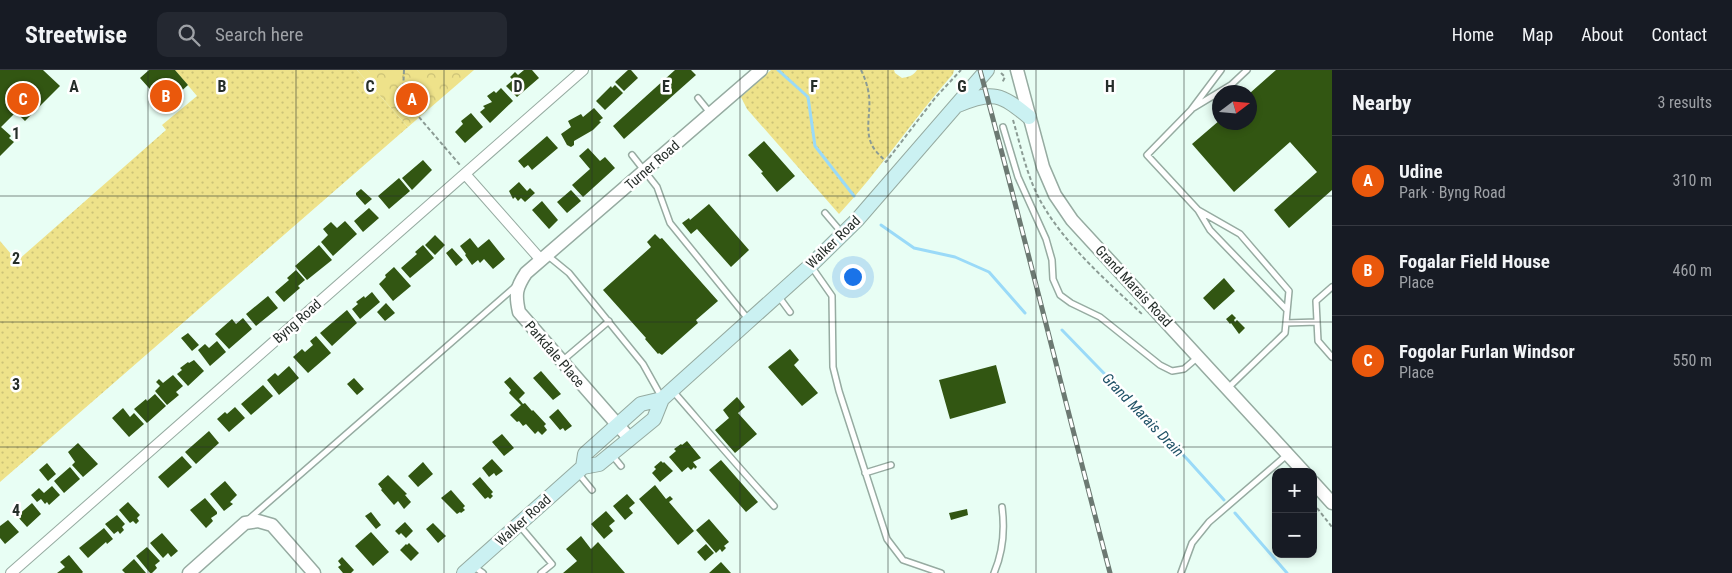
<!DOCTYPE html>
<html lang="en">
<head>
<meta charset="utf-8">
<style>
	body { margin:0; font-family:"Roboto Condensed",sans-serif; background:#242831; color:#f1f3f6 }
	.controls { position:absolute; right:15px; bottom:15px; display:grid; overflow:hidden; border-radius:10px; box-shadow:0 2px 8px #0003 }
	.controls button { width:45px; height:45px; display:grid; place-items:center; padding:0; border:0; border-bottom:1px solid #363941; background:#171b24; color:#f1f3f6; font:25px sans-serif }
	.compass { position:absolute; left:1212px; top:15px; width:45px; height:45px; border-radius:50%; background:#171b24; box-shadow:0 2px 8px #0003; rotate:74deg }
	.you { position:absolute; left:852px; top:206px; width:18px; height:18px; margin:-12px; border:4px solid #fff; border-radius:50%; background:#1a73e8; box-shadow:0 0 0 8px #1a73e833 }
	.badge { display:grid; place-items:center; width:32px; height:32px; border-radius:50%; background:#ea580c; color:#fff; font-size:16px; font-weight:700 }
	.pin { position:absolute; translate:-50% -50%; border:2px solid #fff; box-shadow:0 1px 5px #0006 }
	.list { margin:0; padding:0; list-style:none }
	h2 { display:flex; justify-content:space-between; align-items:center; height:65px; margin:0; padding:0 20px; font-size:21px }
	h2 small { font-size:16px; font-weight:400; color:#9ea1a6 }
	.list li { display:grid; grid-template-columns:32px 1fr auto; gap:15px; align-items:center; box-sizing:border-box; height:90px; padding:0 20px; border-top:1px solid #363941 }
	.list b { display:block; font-size:19px; white-space:nowrap }
	.list p { margin:0; font-size:16px; white-space:nowrap; color:#9ea1a6 }
	.list em { font-size:16px; font-style:normal; color:#9ea1a6 }
	.icon { flex:none; width:28px; height:28px; fill:none; stroke:currentColor; stroke-width:2; stroke-linecap:round; stroke-linejoin:round }
	.map { position:relative; flex:none; width:1332px; height:503px; overflow:hidden }
	header { display:flex; align-items:center; gap:30px; box-sizing:border-box; height:70px; padding:0 25px; background:#171b24; border-bottom:1px solid #363941 }
	header strong { font-size:24px }
	nav { display:flex; gap:28px; margin-inline-start:auto; font-size:18px }
	.search { width:350px; height:45px; background:#242831; display:flex; align-items:center; gap:12px; box-sizing:border-box; padding:0 18px; border-radius:10px; color:#9ea1a6; font-size:19px }
	main { display:flex }
	aside { flex:1; background:#171b24 }
	.map>svg:first-child { display:block }
	.grass { fill:url(#grass-dots) }
	.park { fill:url(#park-crowns) }
	.lines { fill:none; stroke-linecap:round; stroke-linejoin:round }
	.stream { stroke:#9adaf8; stroke-width:3 }
	.building { fill:#325612 }
	.service-casing { stroke:#96aba1; stroke-width:8 }
	.minor-casing { stroke:#96aba1; stroke-width:12 }
	.tertiary-casing { stroke:#96aba1; stroke-width:15 }
	.secondary-casing { stroke:#96aba1; stroke-width:16 }
	.path { stroke:#8b9b94; stroke-width:2; stroke-dasharray:4 2.5; stroke-linecap:butt }
	.service { stroke:#fff; stroke-width:5 }
	.minor { stroke:#fff; stroke-width:10 }
	.tertiary { stroke:#fff; stroke-width:12 }
	.secondary { stroke:#cbf1f2; stroke-width:14 }
	.rail-casing { stroke:#6c7972; stroke-width:5 }
	.rail { stroke:#fff; stroke-width:3; stroke-dasharray:9; stroke-linecap:butt }
	.grid { fill:none; stroke:#262e2a; stroke-width:1; stroke-opacity:0.55 }
	.labels { text-anchor:middle; dominant-baseline:central; stroke-width:5; stroke-linejoin:round; paint-order:stroke }
	.street-label { font-size:14px; fill:#262e2a; stroke:#fff }
	.water-label { font-size:15px; font-style:italic; fill:#215368; stroke:#fff }
	.grid-label { font-size:16px; text-anchor:middle; font-weight:bold; fill:#262e2a; stroke:#fff; stroke-width:5; stroke-linejoin:round; paint-order:stroke }
</style>
</head>
<body>
<header>
<strong>Streetwise</strong>
<div class="search"><svg class="icon" aria-label="search" viewBox="0 0 24 24"><circle cx="10" cy="10" r="6"/><path d="M15 15l6 6"/></svg>Search here</div>
<nav><a>Home</a><a>Map</a><a>About</a><a>Contact</a></nav>
</header>
<main>
<div class="map">
<svg width="1332" height="503" viewBox="0 0 1332 503">
	<defs>
		<pattern id="grass-dots" width="8" height="8" patternUnits="userSpaceOnUse" patternTransform="scale(1.25)"><rect width="8" height="8" fill="#eee28a"/><path d="M2 2h.1M6 6h.1" fill="none" stroke="#ccc277" stroke-width="1.8" stroke-linecap="round"/></pattern>
		<pattern id="park-crowns" width="20" height="18" patternUnits="userSpaceOnUse" patternTransform="scale(1.25)"><rect width="20" height="18" fill="#eee28a"/><path d="M2 6a3 3 0 1 1 6 0M12 15a3 3 0 1 1 6 0" fill="none" stroke="#ccc277"/></pattern>
	</defs>
	<rect width="100%" height="100%" fill="#e8fef4"/>
	<path class="grass" d="M175,0H357L408,57L0,412V171L17,191L166,60L162,55L197,26Z
		M771,0H894L895,3L902,8C908,7 913,6 917,0H954L953,4C913,49 880,100 839,144L747,39L741,27Z"/>
	<path class="park" d="M357,0H474L408,57Z"/>
	<g class="lines">
		<path class="stream" d="M778,0L808,27L815,76L854,126
			M881,155L914,178L955,187L989,202L1025,243
			M1062,260L1188,390L1224,430
			M1235,443L1287,503"/>
	</g>
	<path class="building" d="M0,0H43L60,16L25,51L16,42L1,57L11,66L9,68L14,72L0,86Z
		M149,0H175L188,15L165,36L140,8Z
		M524,0H532L539,8L517,27L506,16L513,10L510,7L515,2L518,5Z
		M628,0H631L638,8L624,21L615,12Z
		M675,0H691L696,5L624,69L613,56Z
		M1276,0H1332V120L1289,158L1274,140L1317,102L1290,72L1234,122L1192,74L1220,50V52H1250V23Z
		M615,15L623,23L605,40L596,31L611,16L612,18Z
		M501,18L513,31L490,53L480,42L485,38L483,36L492,32L487,26L494,21L496,23Z
		M594,38L603,48L599,51L601,52L593,60L574,71V75L571,77L567,75L561,64L571,57L568,51L581,44L583,47Z
		M471,43L483,57L465,73L455,62L463,54L461,51Z
		M547,66L558,78L532,100L528,95L524,98L518,91Z
		M764,71L795,106L777,122L761,103L763,102L748,85Z
		M588,78L600,91L605,87L615,98L583,127L572,115L590,99L579,86Z
		M423,90L432,100L412,120L402,108Z
		M399,108L410,121L389,139L378,126Z
		M519,112L527,121L530,118L535,123L525,132L521,128L518,131L515,127L513,129L509,121Z
		M361,119L372,129L365,135L356,125V123Z
		M571,120L581,131L567,143L557,132Z
		M542,131L558,150L549,159L532,140Z
		M709,134L749,180L731,197L697,159L691,164L682,153L689,148L690,150Z
		M369,138L379,148L363,162L354,151Z
		M345,151L357,164L333,186L321,172L328,165L323,159L331,152L337,158Z
		M655,164L660,169L662,168L718,231L696,250L698,253L662,285L659,283L658,284L645,269L646,268L603,220L651,177L647,172Z
		M435,165L445,175L435,185L425,175Z
		M470,168L478,178L489,169L505,189L493,199L484,189L480,193L478,190L472,195L465,185L466,184L460,176Z
		M319,175L332,190L307,210L295,196Z
		M423,175L434,188L410,208L401,198L417,184L415,182Z
		M452,178L463,190L456,196L446,183Z
		M394,197L411,216L393,231L379,214L386,207L385,205Z
		M296,200L305,210L298,216L300,218L284,232L275,222L289,210L287,208Z
		M1224,208L1235,221L1214,240L1203,228Z
		M372,222L380,232L360,249L352,239L358,234L356,232L364,226L365,228Z
		M268,226L278,238L256,256L246,244Z
		M386,233L395,243L385,251L377,242Z
		M347,240L357,253L332,276L320,263Z
		M1232,244L1236,248L1234,250L1235,252L1237,250L1245,258L1239,264L1231,253L1230,254L1226,249Z
		M243,248L252,259L229,279L215,264L232,249L236,254Z
		M188,263L199,275L192,281L181,268Z
		M316,266L331,283L308,303L293,287L302,279L305,282L313,275L310,271Z
		M217,271L226,282L210,296L198,280L205,274L209,278Z
		M790,279L799,290L794,295L818,323L802,336L768,297Z
		M194,290L204,301L188,316L177,304L182,300L180,298L188,292L189,293Z
		M996,295L1006,333L950,349L939,310Z
		M289,296L299,308L279,325L267,310L275,303L278,306Z
		M541,301L561,324L553,330L533,308Z
		M173,305L183,316L176,322L179,325L167,335L155,321L160,316L156,312L159,309L163,313Z
		M510,307L525,323L519,329L523,334L525,333L532,341L533,340L546,354L544,356L547,360L542,365L538,361L535,364L526,354L523,356L519,351L517,352L510,345L521,335L509,323L511,320L504,312Z
		M354,308L364,319L357,325L347,314Z
		M263,315L273,326L251,345L241,334Z
		M155,324L166,336L147,353L134,339L146,329L147,331Z
		M737,327L745,337L738,343L757,364L735,383L715,360L729,348L723,340Z
		M235,337L245,348L229,362L217,349L225,342L227,344Z
		M123,338L130,347L134,343L144,354L129,367L112,348Z
		M558,339L572,356L565,361L563,358L560,360L549,347Z
		M209,361L219,373L196,394L185,382Z
		M502,364L514,378L504,386L492,372Z
		M687,371L701,388L693,392L697,397L695,399L694,397L691,400L688,397L682,402L669,387L676,381L674,379L681,374L682,375Z
		M78,373L98,394L83,407L72,395L75,392L68,382Z
		M182,386L192,397L168,418L158,407Z
		M492,389L503,401L496,406L494,403L489,407L482,398Z
		M721,390L758,432L746,442L709,400Z
		M661,391L663,393L664,392L673,401L660,412L652,403L656,399L654,397Z
		M423,392L433,404L418,417L408,406Z
		M47,393L56,404L48,411L39,400Z
		M70,397L80,409L64,423L54,411Z
		M388,405L407,424L405,425L411,432L404,439L398,431L394,435L381,420L382,419L378,414Z
		M480,407L493,422L491,424L493,426L490,429L488,427L485,429L472,414Z
		M225,411L237,425L230,432L233,434L224,441L210,424Z
		M655,415L666,429L670,426L673,429L669,432L694,461L678,475L639,429Z
		M52,416L60,425L49,435L47,432L45,434L41,429L37,432L31,425L39,418L44,423Z
		M451,420L465,436L463,438L465,440L461,443L460,442L457,444L441,428Z
		M627,424L635,433L629,438L633,443L625,450L613,436Z
		M205,428L217,442V444L211,448L213,451L206,458L190,440Z
		M128,432L140,445L137,448L139,451L136,454L133,451L130,453L119,440Z
		M32,433L41,444L27,457L17,446Z
		M967,439L968,445L951,450L949,443Z
		M606,441L615,451L609,456L613,461L604,469L591,454Z
		M371,442L381,455L376,459L365,446Z
		M117,445L125,454L122,457L124,460L120,464L118,461L114,464L105,454Z
		M709,449L729,472L724,476L726,478L722,482L720,479L716,483L696,460Z
		M8,450L19,462L5,474L0,468V456Z
		M405,452L413,461L406,468L401,463L399,465L395,461Z
		M433,453L446,466L438,473L426,459Z
		M104,458L113,469L107,474L106,472L88,488L79,478Z
		M371,462L389,482L373,496L355,476Z
		M162,463L178,481L171,487L168,483L163,488L150,473Z
		M581,466L591,479L598,472L625,503H563L577,491L566,479Z
		M409,473L419,483L411,491L400,480L406,474L407,475Z
		M706,474L714,483L705,491L697,482Z
		M147,477L160,491L155,495L157,498L152,503H150L136,486Z
		M69,485L83,502L82,503H57L65,497L60,492Z
		M342,487L354,500L351,503H343L338,497L341,495L338,491Z
		M134,489L146,503H125L122,500Z
		M721,492L731,503H709Z"/>
	<g class="lines">
		<defs>
			<path id="service" d="M1221,0L1191,40L1147,85L1198,140L1210,160L1287,240
				M698,28L711,44
				M1193,38L1231,15L1247,0
				M1003,57L1018,107L1046,169L1052,190L1053,209L1060,225L1071,233L1100,247L1160,295L1172,301L1184,299L1198,287
				M632,85L657,117L670,153L748,249
				M1198,140L1240,164L1289,221L1285,263L1228,318
				M825,143L842,163
				M547,185L569,203L643,294L662,328
				M811,196L832,226L833,297L839,321L887,469L903,490L941,503
				M1332,217L1316,231L1318,271L1332,287
				M779,227L790,242
				M1286,253L1317,252
				M562,291L609,251
				M672,320C706,359 739,398 774,436
				M612,385L621,396
				M578,403L592,420
				M865,403L891,395
				M249,449L516,216
				M519,455L552,494L541,503
				M473,496L483,503
				M994,503C1003,482 1005,460 1002,437
				M1181,503L1192,473L1209,452L1288,384"/>
			<path id="minor" d="M465,104L541,190
				M11,503L583,0"/>
			<path id="tertiary" d="M1017,0L1043,97L1055,125L1072,150L1304,402
				M630,369L519,242C515,224 516,218 526,203L761,0
				M1313,412L1332,433
				M189,503L245,453L258,451L272,455L314,503"/>
			<path id="secondary" d="M958,35C993,20 1001,24 1029,47
				M583,397L585,384L641,334L662,329
				M464,503L583,397L599,394L654,349L662,329L810,196L857,150L987,0"/>
		</defs>
		<use href="#service" class="service-casing"/>
		<use href="#minor" class="minor-casing"/>
		<use href="#tertiary" class="tertiary-casing"/>
		<use href="#secondary" class="secondary-casing"/>
		<path class="path" d="M404,0L403,22L412,39L460,95
			M861,0C865,8 868,17 869,26C871,42 865,58 871,73C874,81 881,86 886,92L935,28L961,0
			M1001,3L1005,7L1002,13
			M1013,50C1021,77 1027,107 1041,132C1066,176 1107,211 1143,245
			M1313,433L1332,457"/>
		<use href="#service" class="service"/>
		<use href="#minor" class="minor"/>
		<use href="#tertiary" class="tertiary"/>
		<use href="#secondary" class="secondary"/>
		<defs>
			<path id="rail" d="M980,0C1025,167 1066,336 1110,503"/>
		</defs>
		<use href="#rail" class="rail-casing"/>
		<use href="#rail" class="rail"/>
	</g>
	<path class="grid" d="M148,0V503M296,0V503M444,0V503M592,0V503M740,0V503M888,0V503M1036,0V503M1184,0V503M0,126H1332M0,252H1332M0,377H1332"/>
	<g class="labels">
		<g class="street-label">
			<text transform="translate(652 95) rotate(-41)">Turner Road</text>
			<text transform="translate(833 172) rotate(-44)">Walker Road</text>
			<text transform="translate(1134 216) rotate(47)">Grand Marais Road</text>
			<text transform="translate(297 251) rotate(-41)">Byng Road</text>
			<text transform="translate(555 284) rotate(49)">Parkdale Place</text>
			<text transform="translate(523 450) rotate(-42)">Walker Road</text>
		</g>
		<g class="water-label">
			<text transform="translate(1143 345) rotate(46)">Grand Marais Drain</text>
		</g>
	</g>
	<g class="grid-label">
		<text x="74" y="22">A</text>
		<text x="222" y="22">B</text>
		<text x="370" y="22">C</text>
		<text x="518" y="22">D</text>
		<text x="666" y="22">E</text>
		<text x="814" y="22">F</text>
		<text x="962" y="22">G</text>
		<text x="1110" y="22">H</text>
		<text x="16" y="69">1</text>
		<text x="16" y="194">2</text>
		<text x="16" y="320">3</text>
		<text x="16" y="446">4</text>
	</g>
</svg>
<div class="controls">
<button>+</button>
<button>−</button>
</div>
<svg class="compass" viewBox="-18 -18 36 36"><path d="M0-13l5 13h-10z" fill="#e53935"/><path d="M0 13l5-13h-10z" fill="#9ea1a6"/></svg>
<div class="you"></div>
<div class="pin badge" style="left:412px;top:29px">A</div>
<div class="pin badge" style="left:166px;top:26px">B</div>
<div class="pin badge" style="left:23px;top:29px">C</div>
</div>
<aside>
<h2>Nearby<small>3 results</small></h2>
<ul class="list">
<li><span class="badge">A</span><div><b>Udine</b><p>Park · Byng Road</p></div><em>310 m</em></li>
<li><span class="badge">B</span><div><b>Fogalar Field House</b><p>Place</p></div><em>460 m</em></li>
<li><span class="badge">C</span><div><b>Fogolar Furlan Windsor</b><p>Place</p></div><em>550 m</em></li>
</ul>
</aside>
</main>
</body>
</html>
